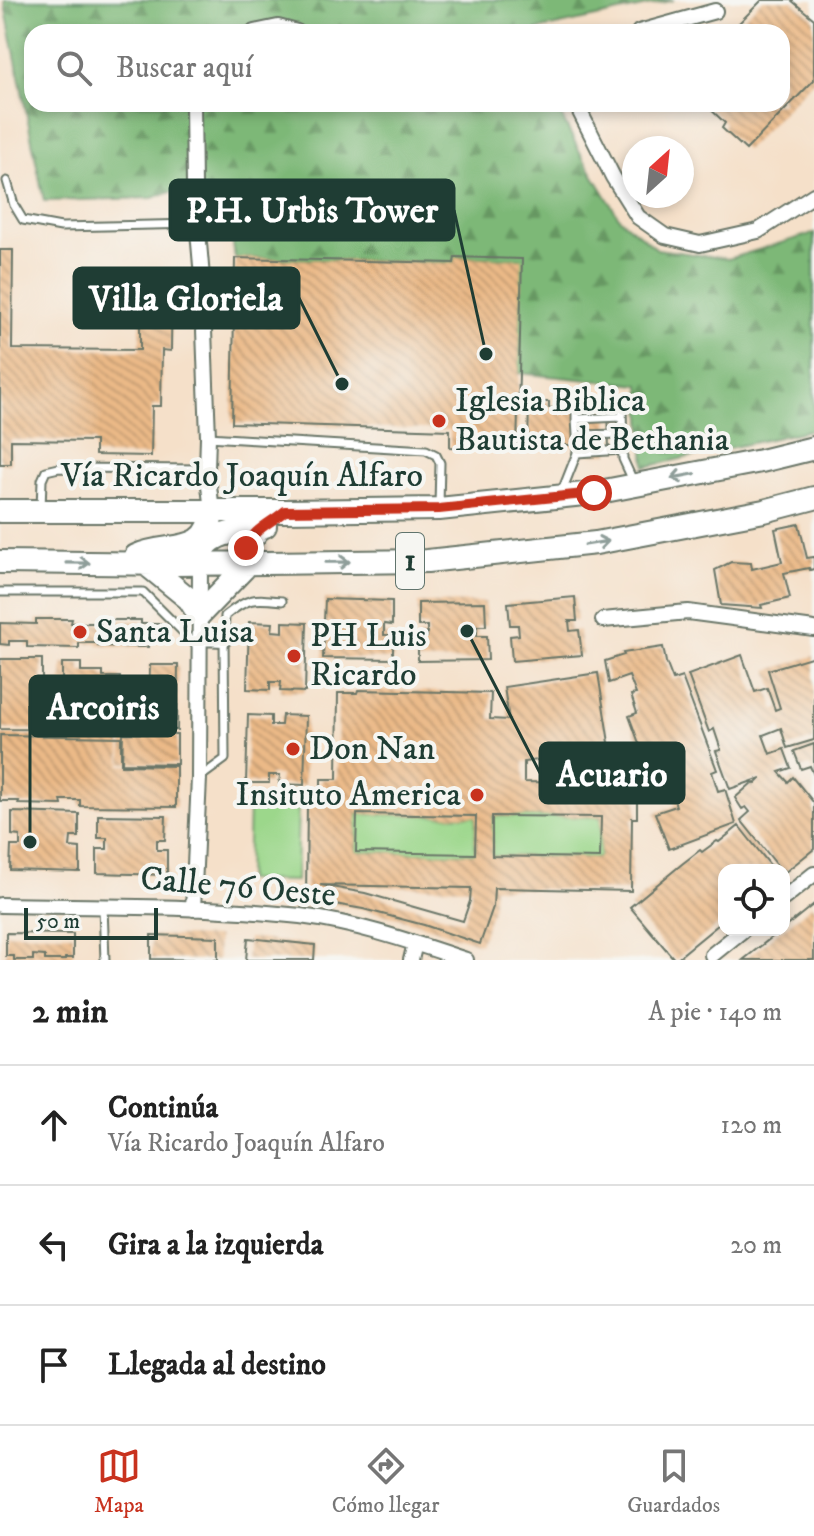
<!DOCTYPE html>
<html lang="es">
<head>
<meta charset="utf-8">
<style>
	body { margin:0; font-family:"IM FELL DW Pica",serif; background:#f6f6f6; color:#222 }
	.controls { position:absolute; right:24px; bottom:24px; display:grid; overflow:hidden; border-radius:16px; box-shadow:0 4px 12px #0003 }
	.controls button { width:72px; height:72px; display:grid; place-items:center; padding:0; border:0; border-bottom:2px solid #e0e0e0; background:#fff; color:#222; font:40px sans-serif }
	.compass { position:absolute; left:622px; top:136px; width:72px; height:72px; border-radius:50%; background:#fff; box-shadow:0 4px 12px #0003; rotate:27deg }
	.scale { position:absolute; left:24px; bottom:20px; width:134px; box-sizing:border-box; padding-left:8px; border:4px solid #1f3d34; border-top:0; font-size:22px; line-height:28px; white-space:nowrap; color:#1f3d34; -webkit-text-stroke:6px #f6f6f2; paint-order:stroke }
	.stop { position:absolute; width:24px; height:24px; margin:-18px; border:6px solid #c8321e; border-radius:50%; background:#fff }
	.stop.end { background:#c8321e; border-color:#fff; box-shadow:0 2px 8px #0008 }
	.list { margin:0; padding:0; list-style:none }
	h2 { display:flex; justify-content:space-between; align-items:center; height:104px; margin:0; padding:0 32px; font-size:34px }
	h2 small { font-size:26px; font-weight:400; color:#767676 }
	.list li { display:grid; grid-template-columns:52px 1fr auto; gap:24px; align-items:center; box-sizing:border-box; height:120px; padding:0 32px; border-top:2px solid #e0e0e0 }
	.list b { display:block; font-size:30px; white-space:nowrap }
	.list p { margin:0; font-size:26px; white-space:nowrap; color:#767676 }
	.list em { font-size:26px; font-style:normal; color:#767676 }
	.icon { flex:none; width:44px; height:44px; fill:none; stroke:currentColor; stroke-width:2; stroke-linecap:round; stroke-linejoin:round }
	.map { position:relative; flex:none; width:814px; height:960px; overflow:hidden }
	.search { position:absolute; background:#fff; box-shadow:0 4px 12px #0003; left:24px; right:24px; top:24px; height:88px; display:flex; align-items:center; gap:20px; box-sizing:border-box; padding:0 28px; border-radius:24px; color:#767676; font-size:30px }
	.sheet { height:464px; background:#fff }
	nav { display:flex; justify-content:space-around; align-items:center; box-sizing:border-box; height:112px; border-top:2px solid #e0e0e0; background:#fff; font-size:22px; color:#767676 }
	nav a { display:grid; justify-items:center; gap:4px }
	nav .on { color:#c8321e }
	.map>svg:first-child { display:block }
	.forest { fill:url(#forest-firs); stroke:#4e7a56; stroke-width:2 }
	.park { fill:#9cd78b; stroke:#5e8a60; stroke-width:2 }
	.building { fill:url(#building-back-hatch); fill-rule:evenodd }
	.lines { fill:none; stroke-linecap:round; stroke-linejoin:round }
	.service-casing { stroke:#6a7668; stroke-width:11 }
	.minor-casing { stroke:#6a7668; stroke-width:18 }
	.primary-casing { stroke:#6a7668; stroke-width:26 }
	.service { stroke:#fff; stroke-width:7 }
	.minor { stroke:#fff; stroke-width:14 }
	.primary { stroke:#fff; stroke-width:22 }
	.oneway { stroke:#8f9e9a }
	.route { stroke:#c8321e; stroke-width:10 }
	.poi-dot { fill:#c8321e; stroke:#f6f6f2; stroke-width:3 }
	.labels { text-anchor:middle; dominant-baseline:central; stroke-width:8; stroke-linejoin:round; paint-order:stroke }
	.shield { fill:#f6f6f2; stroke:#60746d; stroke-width:2 }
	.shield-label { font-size:32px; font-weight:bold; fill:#1f3d34 }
	.poi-label { font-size:34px; fill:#1f3d34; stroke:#f6f6f2; text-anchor:start }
	.street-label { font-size:34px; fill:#1f3d34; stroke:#f6f6f2 }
	.leader { fill:none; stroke:#1f3d34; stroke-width:3 }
	.callout-dot { fill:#1f3d34; stroke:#f6f6f2; stroke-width:3 }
	.callout { fill:#1f3d34; stroke:#1f3d34; stroke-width:3 }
	.callout-label { font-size:36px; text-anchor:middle; font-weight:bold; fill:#fff }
</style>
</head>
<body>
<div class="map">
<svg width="814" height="960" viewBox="0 0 814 960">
	<defs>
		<pattern id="forest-firs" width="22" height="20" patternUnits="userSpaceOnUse" patternTransform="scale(2)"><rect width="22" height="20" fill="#7db877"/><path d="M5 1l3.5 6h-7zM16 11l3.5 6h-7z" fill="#669762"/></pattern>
		<pattern id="building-back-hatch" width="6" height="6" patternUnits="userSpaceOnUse" patternTransform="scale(2)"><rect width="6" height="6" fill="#ebb987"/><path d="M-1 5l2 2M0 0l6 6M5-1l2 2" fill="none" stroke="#be986f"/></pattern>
	</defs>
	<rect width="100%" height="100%" fill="#f6f6f2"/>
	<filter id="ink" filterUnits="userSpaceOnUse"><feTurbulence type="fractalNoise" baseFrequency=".0125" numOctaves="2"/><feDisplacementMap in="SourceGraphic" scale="16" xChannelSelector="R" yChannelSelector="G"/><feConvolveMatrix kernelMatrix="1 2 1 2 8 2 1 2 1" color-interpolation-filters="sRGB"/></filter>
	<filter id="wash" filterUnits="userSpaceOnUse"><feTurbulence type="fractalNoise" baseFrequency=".006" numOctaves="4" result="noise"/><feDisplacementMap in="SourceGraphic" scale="32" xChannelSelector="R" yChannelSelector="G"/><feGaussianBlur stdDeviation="1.8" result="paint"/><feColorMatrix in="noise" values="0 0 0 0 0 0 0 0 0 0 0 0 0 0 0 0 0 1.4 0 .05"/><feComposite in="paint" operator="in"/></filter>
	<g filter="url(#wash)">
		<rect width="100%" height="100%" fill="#f5e0c9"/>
		<path class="forest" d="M4,0H674L537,30V32H32V104H555L583,158L620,219L657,249L728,259L814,233V429L645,467L640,385L519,373L521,259L455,257L454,263L235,258L227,202L187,187L152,198L44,201Z"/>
		<path class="park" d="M249,804L298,805L296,881L247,880Z
			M357,814L476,816L475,854L356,852Z
			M492,816L601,817L600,858L492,856Z"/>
		<g id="blocks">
			<path class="building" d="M762,0H791L814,19V80L746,150L722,128L725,123L705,104H782V32H730Z
				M0,250H13L12,349L140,350V269H172L171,351L162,350L161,406H152L151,456L95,455V441L11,440V464H0Z
				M455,257L522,259L517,449L450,447V430L232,423L235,258L454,263Z
				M581,397H608L609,454H582V445H528L529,402H549V408L581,407Z
				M799,524L807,558L814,557V569L810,570L809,568L784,573L790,598L761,605L762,608L721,605L715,570L731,562L751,563L752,569L782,562L775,529Z
				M575,597L577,621H569L570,631L579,630L582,655L512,661L510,636L519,635L518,625H510L508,603Z
				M325,599L392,601V625L384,624V635H393V659L323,658L324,633H333V623L324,622Z
				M485,602L486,626H477V636H487L488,660L418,661V636L427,637V626H418V603Z
				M36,619H72L71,623H105V620H141V624H160L159,643H148V647L98,646V643H79V648L27,647V641H9V645L0,644V623L36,624Z
				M249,622L273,623L272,631L283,632V622L307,623L305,692L280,691L281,682H270V690L247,689Z
				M663,647L666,662L673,680L682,677L717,770L712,772L718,791L725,789L736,824L669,849L655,813L676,806L670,787L660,791L646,752L643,754L629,716L637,713L631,695L636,694L629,676L609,683L605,661L624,655L623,653Z
				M742,655L755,692L767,688L775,710L780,708L768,670L814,656V740L787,748L781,728L763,735L770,754L784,749L791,768L779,772L788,782L793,777L814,803V849L784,873V870H781L741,820L750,812L746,807L742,809L735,798L753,782L755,784L761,778L730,789L716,751L721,750L714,729L709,732L688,675Z
				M0,659H42V681H62V663H81V672H103V677H120V694L149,695L150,665H178L177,730L0,729Z
				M598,673L610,749L524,762V782L637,784V818H632L631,891L494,888L493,907L480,944L424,925L363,909L306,899L307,802H321V779H337L338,693H357L358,690L491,693L490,719L509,720L504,687ZM357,814L476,816L475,854L356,852ZM492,816L601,817L600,858L492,856ZM320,885L471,888L470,901L463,921L365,893Z
				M248,715L271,716V725H281L282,715L306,716L304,785L279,784L280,775H269V783H246Z
				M123,733L177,734V764L122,763Z
				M0,735L121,737V765L176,766V807L80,806V800H61L62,805L18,804L19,801H0Z
				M814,744V775L810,766L801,769L794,751Z
				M12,812L79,814V837H71L70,847L80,848V872L10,870L11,846H20V836L12,835Z
				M98,815L166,816L165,840H157V850H167V875L97,873V849H107V838H98Z
				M739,826L774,870H724V920L675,960L630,907L682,864L700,850L702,852L717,841L719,842Z
				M814,904V960H743L781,930H784V928Z
				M6,933L73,934V958H65V960H45V956L33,955V960H14V956H6Z
				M151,935L218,937V960L151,959Z
				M248,938L315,945L314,960H246Z"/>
		</g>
	</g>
	<g filter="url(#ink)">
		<use href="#blocks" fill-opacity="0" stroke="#6a7668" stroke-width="2"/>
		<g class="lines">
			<defs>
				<path id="service" d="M7,181L14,205L23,220L61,227L197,224
					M576,419V403H622L623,459L634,483
					M577,435L576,419L622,417
					M208,437L426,450L436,455L440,463L439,506
					M577,453V435L623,434
					M562,491L577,453L623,450
					M41,509L42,480L46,471L59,468L207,469
					M0,592H143L199,648
					M199,778L225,759L224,639L225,616C248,597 254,598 282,601
					M103,907L105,960"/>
				<path id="minor" d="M254,32L278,27L297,32
					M639,32L715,11
					M193,104L194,186L202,277L208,437L207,469L212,511
					M576,104L613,177L638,217L665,236L700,244L758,231L814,195
					M603,620L688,612L814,629
					M201,638L224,639
					M784,898L814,874
					M0,905C100,907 201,905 300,916C357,923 412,942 466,960
					M193,909L199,778L200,564
					M712,955L743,930
					M411,960L415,943"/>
				<path id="primary" d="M0,511H285L439,509L594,493L761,461L814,448
					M201,554C212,529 242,533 265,526
					M136,556C166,541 209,558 212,511
					M0,562L176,564L427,561L596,543L764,511L814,498
					M146,564L189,599L199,615L248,564C244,548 250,539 261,527"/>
			</defs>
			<use href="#service" class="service-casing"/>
			<use href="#minor" class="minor-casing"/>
			<use href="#primary" class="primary-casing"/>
			<use href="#service" class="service"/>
			<use href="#minor" class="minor"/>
			<use href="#primary" class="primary"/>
		</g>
		<defs><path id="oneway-shaft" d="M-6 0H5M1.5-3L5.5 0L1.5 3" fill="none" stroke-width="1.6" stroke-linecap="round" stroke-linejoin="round" transform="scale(2)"/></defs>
		<g class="oneway">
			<use href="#oneway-shaft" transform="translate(683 476) rotate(169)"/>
			<use href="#oneway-shaft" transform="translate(597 543) rotate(-9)"/>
			<use href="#oneway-shaft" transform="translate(338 562) rotate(-1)"/>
			<use href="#oneway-shaft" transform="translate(78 563) rotate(1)"/>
		</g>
	</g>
	<g class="lines" filter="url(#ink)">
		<path class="route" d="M246,548C253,529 271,523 285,511L439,509L594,493"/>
	</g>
	<g class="poi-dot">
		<circle cx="439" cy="421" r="8"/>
		<circle cx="80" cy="632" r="8"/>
		<circle cx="294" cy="656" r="8"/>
		<circle cx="293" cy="749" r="8"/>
		<circle cx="477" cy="795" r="8"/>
	</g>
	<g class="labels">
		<rect class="shield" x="396" y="533" width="28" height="56" rx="6"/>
		<g class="shield-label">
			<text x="410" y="561">1</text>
		</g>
		<g class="poi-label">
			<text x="455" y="401">Iglesia Biblica<tspan x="455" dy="39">Bautista de Bethania</tspan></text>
			<text x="96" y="632">Santa Luisa</text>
			<text x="310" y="636">PH Luis<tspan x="310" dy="39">Ricardo</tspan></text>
			<text x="309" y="749">Don Nan</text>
			<text x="461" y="795" text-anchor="end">Insituto America</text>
		</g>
		<g class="street-label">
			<text x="242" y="476">Vía Ricardo Joaquín Alfaro</text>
			<text transform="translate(238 887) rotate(5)">Calle 76 Oeste</text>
		</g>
	</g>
	<path class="leader" d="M486 354L454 210M342 384L299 298M30 842L30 706M467 631L540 773"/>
	<g class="callout-dot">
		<circle cx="486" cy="354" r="8"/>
		<circle cx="342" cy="384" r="8"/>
		<circle cx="30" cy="842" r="8"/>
		<circle cx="467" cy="631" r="8"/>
	</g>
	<g class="callout">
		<rect x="170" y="180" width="284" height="60" rx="8"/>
		<rect x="74" y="268" width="225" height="60" rx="8"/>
		<rect x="30" y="676" width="146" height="60" rx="8"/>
		<rect x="540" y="743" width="144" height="60" rx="8"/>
	</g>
	<g class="callout-label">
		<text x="312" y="222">P.H. Urbis Tower</text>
		<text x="186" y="310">Villa Gloriela</text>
		<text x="103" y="719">Arcoiris</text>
		<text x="612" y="786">Acuario</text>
	</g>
</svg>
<div class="controls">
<button><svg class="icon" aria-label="locate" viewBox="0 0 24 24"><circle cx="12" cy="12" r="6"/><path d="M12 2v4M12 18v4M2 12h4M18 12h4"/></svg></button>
</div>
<svg class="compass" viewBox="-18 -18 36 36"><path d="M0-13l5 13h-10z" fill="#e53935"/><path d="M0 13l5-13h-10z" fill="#767676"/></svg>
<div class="scale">50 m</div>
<div class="stop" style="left:594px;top:493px"></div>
<div class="stop end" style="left:246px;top:548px"></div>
<div class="search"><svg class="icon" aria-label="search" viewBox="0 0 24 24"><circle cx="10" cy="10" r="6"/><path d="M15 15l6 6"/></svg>Buscar aquí</div>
</div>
<section class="sheet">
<h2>2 min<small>A pie · 140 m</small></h2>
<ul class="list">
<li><svg class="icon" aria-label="ahead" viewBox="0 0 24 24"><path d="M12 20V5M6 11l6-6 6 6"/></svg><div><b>Continúa</b><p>Vía Ricardo Joaquín Alfaro</p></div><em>120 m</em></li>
<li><svg class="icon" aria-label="left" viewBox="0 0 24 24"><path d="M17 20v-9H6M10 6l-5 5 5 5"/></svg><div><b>Gira a la izquierda</b></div><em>20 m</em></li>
<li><svg class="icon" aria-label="arrive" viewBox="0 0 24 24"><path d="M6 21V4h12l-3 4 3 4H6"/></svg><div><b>Llegada al destino</b></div></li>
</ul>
</section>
<nav>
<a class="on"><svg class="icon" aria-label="map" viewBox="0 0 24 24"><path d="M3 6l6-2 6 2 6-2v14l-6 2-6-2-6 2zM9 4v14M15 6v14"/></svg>Mapa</a>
<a><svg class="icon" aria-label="directions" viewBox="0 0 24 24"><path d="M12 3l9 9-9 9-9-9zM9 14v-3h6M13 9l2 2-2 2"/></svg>Cómo llegar</a>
<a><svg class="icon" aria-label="saved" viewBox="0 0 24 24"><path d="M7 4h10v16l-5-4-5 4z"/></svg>Guardados</a>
</nav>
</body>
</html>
